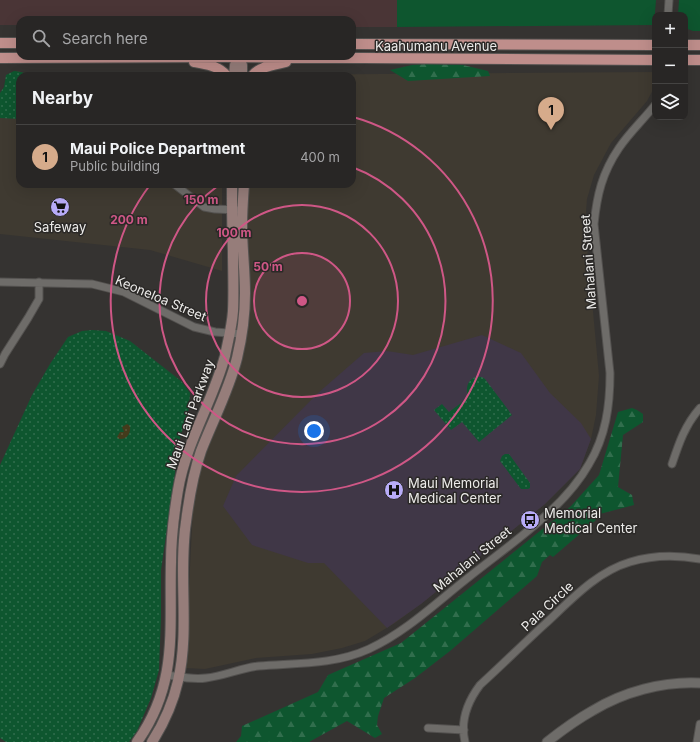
<!DOCTYPE html>
<html lang="en">
<head>
<meta charset="utf-8">
<style>
	body { margin:0; font-family:Inter,sans-serif; background:#302e2d; color:#f1f3f6 }
	.controls { position:absolute; right:12px; top:12px; display:grid; overflow:hidden; border-radius:8px; box-shadow:0 4px 16px #0002 }
	.controls button { width:36px; height:36px; display:grid; place-items:center; padding:0; border:0; border-bottom:1px solid #444342; background:#282625; color:#f1f3f6; font:20px sans-serif }
	.you { position:absolute; left:314px; top:431px; width:14px; height:14px; margin:-10px; border:3px solid #fff; border-radius:50%; background:#1a73e8; box-shadow:0 0 0 6px #1a73e833 }
	.badge { display:grid; place-items:center; width:26px; height:26px; border-radius:50%; background:#d6ab8b; color:#111; font-size:13px; font-weight:700 }
	.pin { position:absolute; translate:-50% -33px; filter:drop-shadow(0 1px 2px #0008) }
	.pin::after { content:''; position:absolute; top:21px; width:14px; height:12px; background:inherit; clip-path:polygon(0 0,100% 0,50% 100%) }
	.list { margin:0; padding:0; list-style:none }
	h2 { display:flex; justify-content:space-between; align-items:center; height:52px; margin:0; padding:0 16px; font-size:17px }
	h2 small { font-size:13px; font-weight:400; color:#a5a5a7 }
	.list li { display:grid; grid-template-columns:26px 1fr auto; gap:12px; align-items:center; box-sizing:border-box; height:64px; padding:0 16px; border-top:1px solid #444342 }
	.list b { display:block; font-size:15px; white-space:nowrap }
	.list p { margin:0; font-size:13px; white-space:nowrap; color:#a5a5a7 }
	.list em { font-size:13px; font-style:normal; color:#a5a5a7 }
	.icon { flex:none; width:22px; height:22px; fill:none; stroke:currentColor; stroke-width:2; stroke-linecap:round; stroke-linejoin:round }
	.map { position:relative; flex:none; width:700px; height:742px; overflow:hidden }
	.search { position:absolute; background:#282625; box-shadow:0 4px 16px #0002; left:16px; top:16px; width:340px; height:44px; display:flex; align-items:center; gap:10px; box-sizing:border-box; padding:0 14px; border-radius:12px; color:#a5a5a7; font-size:15px }
	.panel { position:absolute; background:#282625; box-shadow:0 4px 16px #0002; left:16px; top:72px; width:340px; height:116px; border-radius:12px }
	.map>svg:first-child { display:block }
	.built { fill:#3f3a31 }
	.education { fill:#4a3536 }
	.medical { fill:#403747 }
	.grass { fill:url(#grass-dots) }
	.forest { fill:url(#forest-firs) }
	.sand { fill:url(#sand-dots) }
	.park { fill:#0e562f }
	.lines { fill:none; stroke-linecap:round; stroke-linejoin:round }
	.minor-casing { stroke:#53514f; stroke-width:9 }
	.tertiary-casing { stroke:#53514f; stroke-width:11 }
	.secondary-casing { stroke:#53514f; stroke-width:12 }
	.primary-casing { stroke:#53514f; stroke-width:12 }
	.minor { stroke:#6e6c69; stroke-width:7 }
	.tertiary { stroke:#6e6c69; stroke-width:9 }
	.secondary { stroke:#967d7a; stroke-width:10 }
	.primary { stroke:#bf8e8b; stroke-width:10 }
	.ring { fill:none; stroke:#cf5786; stroke-width:2 }
	.labels { text-anchor:middle; dominant-baseline:central; stroke-width:3; stroke-linejoin:round; paint-order:stroke }
	.street-label { font-size:13px; fill:#ecebe9; stroke:#2b2927 }
	.poi-label { font-size:13px; fill:#ecebe9; stroke:#2b2927; text-anchor:start }
	.centre { fill:#cf5786; stroke:#2b2927; stroke-width:2 }
	.ring-label { font-size:12px; text-anchor:middle; font-weight:bold; fill:#cf5786; stroke:#2b2927; stroke-width:3; stroke-linejoin:round; paint-order:stroke }
</style>
</head>
<body>
<div class="map">
<svg width="700" height="742" viewBox="0 0 700 742">
	<defs>
		<pattern id="grass-dots" width="8" height="8" patternUnits="userSpaceOnUse"><rect width="8" height="8" fill="#0e562f"/><path d="M2 2h.1M6 6h.1" fill="none" stroke="#316e4d" stroke-width="1.8" stroke-linecap="round"/></pattern>
		<pattern id="forest-firs" width="22" height="20" patternUnits="userSpaceOnUse"><rect width="22" height="20" fill="#0e562f"/><path d="M5 1l3.5 6h-7zM16 11l3.5 6h-7z" fill="#316e4d"/></pattern>
		<pattern id="sand-dots" width="8" height="8" patternUnits="userSpaceOnUse"><rect width="8" height="8" fill="#433b1b"/><path d="M2 2h.1M6 6h.1" fill="none" stroke="#5e583c" stroke-width="1.8" stroke-linecap="round"/></pattern>
	</defs>
	<rect width="100%" height="100%" fill="#353331"/>
	<path class="built" d="M14,71H19L28,75L35,76H20V184H222V271L150,250L0,234V99L5,94Z
		M655,72L654,88L647,101L611,143L594,175L587,199L585,225L599,376L596,415L591,439L580,469L545,504L421,604L395,623L365,641L342,648L312,654L256,658L205,669L185,668L193,507L198,474L234,384L242,362L247,335L248,184H352V76L249,75Z"/>
	<path class="education" d="M0,0H397V27H352V20H20V25H0Z"/>
	<path class="medical" d="M482,335L521,353L550,393L581,423L591,439L580,469L545,504L421,604L387,628L324,563H308L252,545L223,506L236,476L318,393L364,353L387,351L413,355Z"/>
	<path class="grass" d="M14,71C21,71 28,75 35,76H20V119L0,118V93L4,87L6,75Z
		M92,330L106,331L130,341L181,381L190,393L189,408L180,438L161,570V617L159,670L151,698L137,731L129,742H6L0,738V465L32,395L50,364L68,337L82,331Z
		M475,377H482L485,379L512,415L479,442L462,422L451,430L434,410L442,404L449,412L465,400L467,396C467,387 466,382 475,377Z
		M505,454H509L530,483V488L528,489H521L500,461L502,456Z"/>
	<path class="forest" d="M427,64L463,65L488,71L490,76L408,81L390,70L412,65Z
		M632,408L637,410L643,414V422L623,435L618,487L632,495L634,505L596,515V520L553,557L550,555L542,562L537,576L450,651L415,678L384,698L378,716L377,725L382,734L375,738L347,721L309,742H236L241,736L242,726L318,692L328,675L401,643L571,506L599,475L618,412Z"/>
	<path class="sand" d="M127,424L130,426C131,433 127,440 119,439L117,437L120,432H124L122,427Z"/>
	<path class="park" d="M397,0H656L654,25L397,27Z
		M679,0H700V31H693L685,28V15H678Z"/>
	<g class="lines">
		<defs>
			<path id="minor" d="M668,15L669,0
				M174,184L204,207L215,209L237,210
				M0,282L92,284L124,292L194,327L215,332L241,334
				M0,364L5,354L28,318L39,299V282
				M672,464C679,443 685,425 700,408
				M167,675C180,677 193,680 206,678C224,676 241,668 259,666C296,663 334,665 369,649C406,632 437,602 469,577C510,544 563,510 589,464C606,436 610,405 610,373L594,224C597,195 602,173 619,148C629,133 643,120 655,105
				M428,728L464,730
				M465,742C460,721 468,701 480,685C502,665 523,644 545,624C570,601 596,572 630,562C653,555 677,555 700,559
				M697,742L700,724"/>
			<path id="tertiary" d="M547,742C561,731 576,720 592,711C623,692 663,681 700,683"/>
			<path id="secondary" d="M238,56L242,65V76
				M234,76L235,65L238,57
				M137,742C179,683 169,629 171,562C171,537 174,514 178,490C186,442 213,401 225,356C228,341 232,326 233,311C234,291 233,271 233,251C232,228 232,206 232,184
				M152,742C164,723 173,703 178,681C190,630 178,574 186,522C189,498 193,474 201,451C213,420 229,390 237,358C242,337 245,314 245,293C245,270 242,248 242,226C242,212 243,198 244,184"/>
			<path id="primary" d="M0,43H20
				M352,44L655,45
				M685,45H700
				M0,58L223,57L655,60
				M685,60H700
				M194,62C206,64 219,66 227,76
				M252,76C260,66 274,65 286,62"/>
		</defs>
		<use href="#minor" class="minor-casing"/>
		<use href="#tertiary" class="tertiary-casing"/>
		<use href="#secondary" class="secondary-casing"/>
		<use href="#primary" class="primary-casing"/>
		<use href="#minor" class="minor"/>
		<use href="#tertiary" class="tertiary"/>
		<use href="#secondary" class="secondary"/>
		<use href="#primary" class="primary"/>
	</g>
	<circle cx="302" cy="301" r="48" fill="#cf5786" fill-opacity=".12"/>
	<g class="ring">
		<circle cx="302" cy="301" r="48"/>
		<circle cx="302" cy="301" r="96"/>
		<path d="M352 167A143 143 0 1 1 219 185"/>
		<path d="M353 117A191 191 0 1 1 150 185"/>
	</g>
	<defs>
		<symbol id="supermarket-disc" viewBox="-11 -11 22 22"><circle r="9.5" fill="#b7abf7" stroke="#2b2927"/><path d="M-6-5.5h2.5l.6 2H6L4.5 2H-2.5L-4.4-4H-6ZM-1.5 3.2a1.3 1.3 0 1 0 .1 0ZM3 3.2a1.3 1.3 0 1 0 .1 0Z" fill="#111"/></symbol>
		<symbol id="hospital-disc" viewBox="-11 -11 22 22"><circle r="9.5" fill="#b7abf7" stroke="#2b2927"/><path d="M-5-5h3v3.5h4V-5h3V5h-3V1.5h-4V5h-3Z" fill="#111"/></symbol>
		<symbol id="bus-disc" viewBox="-11 -11 22 22"><circle r="9.5" fill="#b7abf7" stroke="#2b2927"/><path d="M-5-6H5V4H4V6H2V4H-2V6H-4V4H-5ZM-3.5-4V0h7V-4ZM-3.5 1.2v1.5H-2V1.2ZM2 1.2v1.5H3.5V1.2Z" fill="#111"/></symbol>
	</defs>
	<g fill-rule="evenodd">
		<use href="#supermarket-disc" x="49" y="196" width="22" height="22"/>
		<use href="#hospital-disc" x="383" y="479" width="22" height="22"/>
		<use href="#bus-disc" x="519" y="509" width="22" height="22"/>
	</g>
	<g class="labels">
		<g class="street-label">
			<text x="436" y="46">Kaahumanu Avenue</text>
			<text transform="translate(588 262) rotate(-94)">Mahalani Street</text>
			<text transform="translate(161 298) rotate(23)">Keoneloa Street</text>
			<text transform="translate(190 414) rotate(-70)">Maui Lani Parkway</text>
			<text transform="translate(472 559) rotate(-39)">Mahalani Street</text>
			<text transform="translate(547 606) rotate(-43)">Pala Circle</text>
		</g>
		<g class="poi-label">
			<text x="60" y="227" text-anchor="middle">Safeway</text>
			<text x="408" y="483">Maui Memorial<tspan x="408" dy="15">Medical Center</tspan></text>
			<text x="544" y="513">Memorial<tspan x="544" dy="15">Medical Center</tspan></text>
		</g>
	</g>
	<circle cx="302" cy="301" r="6" class="centre"/>
	<g class="ring-label">
		<text x="201" y="204">150 m</text>
		<text x="129" y="224">200 m</text>
		<text x="234" y="237">100 m</text>
		<text x="268" y="271">50 m</text>
	</g>
</svg>
<div class="controls">
<button>+</button>
<button>−</button>
<button><svg class="icon" aria-label="layers" viewBox="0 0 24 24"><path d="M12 4l9 5-9 5-9-5zM3 14l9 5 9-5"/></svg></button>
</div>
<div class="you"></div>
<div class="pin badge" style="left:551px;top:130px">1</div>
<div class="search"><svg class="icon" aria-label="search" viewBox="0 0 24 24"><circle cx="10" cy="10" r="6"/><path d="M15 15l6 6"/></svg>Search here</div>
<section class="panel">
<h2>Nearby<small></small></h2>
<ul class="list">
<li><span class="badge">1</span><div><b>Maui Police Department</b><p>Public building</p></div><em>400 m</em></li>
</ul>
</section>
</div>
</body>
</html>
